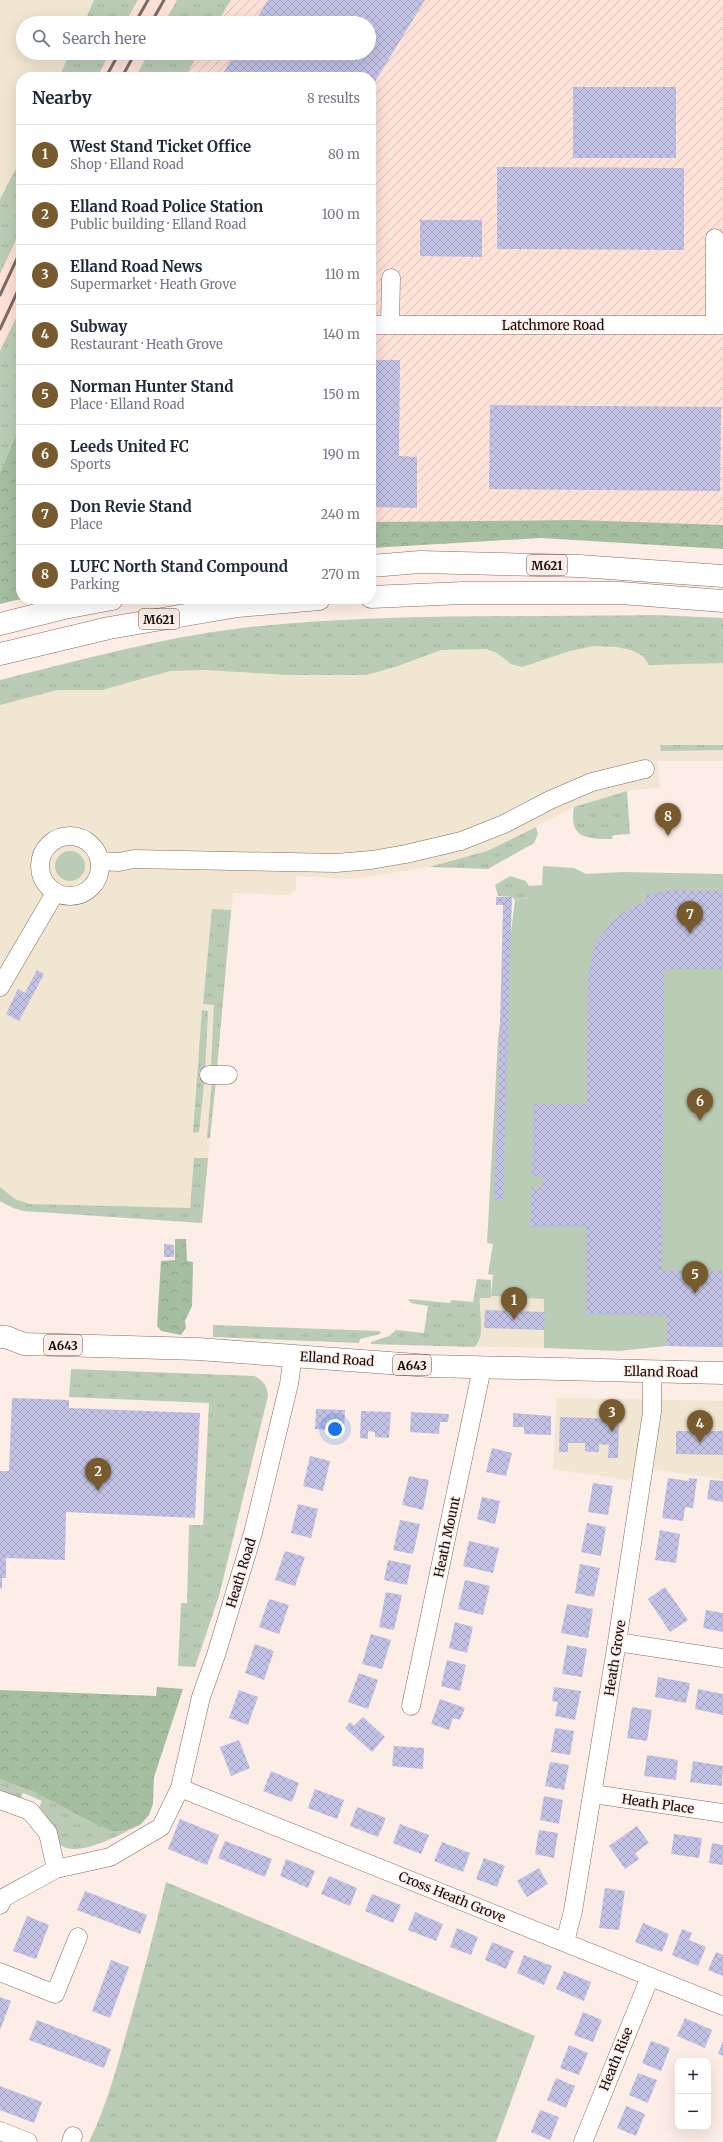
<!DOCTYPE html>
<html lang="en">
<head>
<meta charset="utf-8">
<style>
	body { margin:0; font-family:Merriweather,serif; background:#f2f2f3; color:#1f2937 }
	.controls { position:absolute; right:12px; bottom:12px; display:grid; overflow:hidden; border-radius:8px; box-shadow:0 4px 16px #0002 }
	.controls button { width:36px; height:36px; display:grid; place-items:center; padding:0; border:0; border-bottom:1px solid #e0e1e3; background:#fff; color:#1f2937; font:20px sans-serif }
	.you { position:absolute; left:335px; top:1429px; width:14px; height:14px; margin:-10px; border:3px solid #fff; border-radius:50%; background:#1a73e8; box-shadow:0 0 0 6px #1a73e833 }
	.badge { display:grid; place-items:center; width:26px; height:26px; border-radius:50%; background:#775b2e; color:#fff; font-size:13px; font-weight:700 }
	.pin { position:absolute; translate:-50% -33px; filter:drop-shadow(0 1px 2px #0008) }
	.pin::after { content:''; position:absolute; top:21px; width:14px; height:12px; background:inherit; clip-path:polygon(0 0,100% 0,50% 100%) }
	.list { margin:0; padding:0; list-style:none }
	h2 { display:flex; justify-content:space-between; align-items:center; height:52px; margin:0; padding:0 16px; font-size:17px }
	h2 small { font-size:13px; font-weight:400; color:#747a83 }
	.list li { display:grid; grid-template-columns:26px 1fr auto; gap:12px; align-items:center; box-sizing:border-box; height:60px; padding:0 16px; border-top:1px solid #e0e1e3 }
	.list b { display:block; font-size:15px; white-space:nowrap }
	.list p { margin:0; font-size:13px; white-space:nowrap; color:#747a83 }
	.list em { font-size:13px; font-style:normal; color:#747a83 }
	.icon { flex:none; width:22px; height:22px; fill:none; stroke:currentColor; stroke-width:2; stroke-linecap:round; stroke-linejoin:round }
	.map { position:relative; flex:none; width:723px; height:2142px; overflow:hidden }
	.search { position:absolute; background:#fff; box-shadow:0 4px 16px #0002; left:16px; top:16px; width:360px; height:44px; display:flex; align-items:center; gap:10px; box-sizing:border-box; padding:0 14px; border-radius:22px; color:#747a83; font-size:15px }
	.panel { position:absolute; background:#fff; box-shadow:0 4px 16px #0002; left:16px; top:72px; width:360px; height:532px; border-radius:16px }
	.map>svg:first-child { display:block }
	.commercial { fill:#f0e6d1 }
	.industrial { fill:url(#industrial-furrows) }
	.built { fill:#fee1d7 }
	.grass { fill:url(#grass-tufts) }
	.forest { fill:url(#forest-crowns) }
	.garden { fill:#bbccb6 }
	.building { fill:url(#building-cross-hatch) }
	.lines { fill:none; stroke-linecap:round; stroke-linejoin:round }
	.minor-casing { stroke:#8b695c; stroke-width:19 }
	.major-casing { stroke:#8b695c; stroke-width:23 }
	.highway-casing { stroke:#8b695c; stroke-width:23 }
	.minor { stroke:#fff; stroke-width:18 }
	.major { stroke:#fff; stroke-width:22 }
	.highway { stroke:#fff; stroke-width:22 }
	.rail { stroke:#796b67; stroke-width:3 }
	.labels { text-anchor:middle; dominant-baseline:central; stroke-width:3; stroke-linejoin:round; paint-order:stroke }
	.shield { fill:#fdede7; stroke:#5b4d49; stroke-width:1 }
	.shield-label { font-size:12px; font-weight:bold; fill:#150905 }
	.street-label { font-size:13px; fill:#150905; stroke:#fdede7 }
</style>
</head>
<body>
<div class="map">
<svg width="723" height="2142" viewBox="0 0 723 2142">
	<defs>
		<pattern id="industrial-furrows" width="10" height="10" patternUnits="userSpaceOnUse"><rect width="10" height="10" fill="#fee1d7"/><path d="M-1 1l2-2M0 10L10 0M9 11l2-2" fill="none" stroke="#d9c0b7"/></pattern>
		<pattern id="grass-tufts" width="24" height="20" patternUnits="userSpaceOnUse"><rect width="24" height="20" fill="#bbccb6"/><path d="M3 7l-1-3M5 7V3M7 7l1-3M15 17l-1-3M17 17v-4M19 17l1-3" fill="none" stroke="#a0ae9b"/></pattern>
		<pattern id="forest-crowns" width="20" height="18" patternUnits="userSpaceOnUse"><rect width="20" height="18" fill="#a6bea0"/><path d="M2 6a3 3 0 1 1 6 0M12 15a3 3 0 1 1 6 0" fill="none" stroke="#8ea288"/></pattern>
		<pattern id="building-cross-hatch" width="8" height="8" patternUnits="userSpaceOnUse"><rect width="8" height="8" fill="#c2c2e5"/><path d="M0 0l8 8M0 8l8-8" fill="none" stroke="#a6a5c3"/></pattern>
	</defs>
	<rect width="100%" height="100%" fill="#fdede7"/>
	<path class="commercial" d="M0,0H94L84,23H23V53H70L59,77H21V159L0,199Z
		M723,645V761H657L660,787L627,791L574,807L487,851L429,867L353,879L296,876V890L289,895L233,893L202,1223L24,1211L13,1208L0,1201V705L46,693L52,687L222,649Z
		M480,1295L545,1299L544,1348L422,1345L429,1303L473,1305Z
		M557,1398L723,1401V1479L651,1469L627,1480L553,1469Z"/>
	<path class="industrial" d="M231,0H723V525L577,520L371,522V77H185L199,53H369V23H217Z"/>
	<path class="built" d="M138,0H177L164,23H125Z
		M110,53H148L136,77H97Z
		M21,229V308L0,351V274Z"/>
	<path class="grass" d="M94,0H138L125,23H84Z
		M177,0H231L217,23H164Z
		M70,53H110L97,77H59Z
		M148,53H199L185,77H136Z
		M21,159V229L0,274V199Z
		M21,308V423L0,473V351Z
		M654,615L723,618V663L649,665L643,656L631,650L616,647L594,646L570,651L522,667L511,664L497,653L486,649L441,650L395,667L366,675H290L205,670L170,671L102,690H58L0,705V680C93,657 186,631 282,624C406,614 530,617 654,615Z
		M660,745H723V750L661,751Z
		M627,791L630,834L613,835L612,839C588,839 568,839 574,807Z
		M536,827L538,834L534,843L488,869L429,867L487,851Z
		M510,876L526,881L529,886V898L515,900L512,897L498,896L495,885Z
		M212,909L231,910L217,1068H211L214,1005L203,1004Z
		M202,1010L208,1011L205,1074L199,1132L193,1133Z
		M212,1080L216,1081L210,1138H207Z
		M194,1158H208L202,1223L24,1211L13,1208L0,1201V1187L15,1199L29,1204L190,1208Z
		M477,1279L491,1280V1298H480C478,1310 487,1336 474,1347L371,1344V1342L389,1336L396,1330L424,1333L428,1306L411,1303L408,1299L450,1303L451,1300L473,1302Z
		M213,1325L379,1331L381,1332L380,1334L360,1339L359,1343L213,1337Z
		M71,1369L254,1376C264,1381 267,1385 268,1396L219,1596L195,1667L178,1666L181,1603H187L189,1525H203L209,1403L69,1397Z
		M0,1778L34,1792L91,1822L127,1830L140,1825C122,1833 78,1859 60,1845C50,1837 44,1823 37,1812L42,1801L23,1793L18,1805L0,1801Z
		M166,1882L535,2036L496,2142H89C105,2109 115,2074 125,2038C140,1986 154,1934 166,1882Z"/>
	<path class="forest" d="M21,423V599L0,604V473Z
		M577,520L723,525V549L541,538L371,548V522Z
		M175,1239H186L187,1261L193,1262L192,1306L185,1321L186,1328L181,1335L161,1331L157,1326L161,1261L175,1260Z
		M157,1687L183,1689L154,1777L153,1804L149,1815L140,1825L127,1830L113,1831L91,1822L34,1792L0,1779V1690L156,1696Z"/>
	<path class="garden" d="M55 866a15 15 0 1 1 30 0a15 15 0 1 1-30 0Z
		M543,866L574,868L586,874L623,872L723,874V1347L666,1346L619,1351L544,1348V1299L491,1296L493,1275L488,1274L493,1244L487,1243L498,1039L515,900L529,898V886L542,885Z"/>
	<path class="building" d="M268,0H425L371,88V77H221L235,53H369V23H254Z
		M573,87H676V158H573Z
		M497,167L684,168V250L497,249Z
		M420,220H482V257L420,256Z
		M371,360H400L399,456L417,457V508L371,507Z
		M490,405L721,407L720,491L489,489Z
		M672,890L723,891V969H668L664,972L662,1271H723V1347L666,1346L667,1316L586,1314V1227H530L532,1187L542,1188L543,1176H532L534,1104H587L588,976L595,943L612,922L621,914L647,900L645,895Z
		M496,897H512L503,1200L494,1199L499,1068L503,905H496Z
		M37,970L44,974L19,1021L6,1014L18,989L25,993Z
		M164,1244L174,1245V1257H164Z
		M485,1310L545,1312L544,1330L484,1328Z
		M12,1398L69,1400V1408L200,1413L195,1518L66,1512L65,1560L6,1558V1578H2V1589L0,1588V1471H9Z
		M316,1409L345,1410L344,1431L315,1429Z
		M361,1411L391,1412L389,1438L375,1437V1432L368,1431V1439L360,1438Z
		M411,1412L449,1414L448,1422H440L439,1434L410,1432Z
		M513,1413L551,1416V1435L524,1434V1427H513Z
		M560,1417L619,1419L618,1458H608L609,1445L599,1444V1452H591L585,1451V1443H568V1452H559Z
		M676,1431H723V1455L676,1454Z
		M492,1448L512,1453L506,1476L486,1472Z
		M310,1456L330,1461L323,1491L303,1486Z
		M409,1476L429,1480L423,1510L402,1505Z
		M668,1478L689,1481V1478L697,1479L693,1508L685,1507L683,1521L662,1518Z
		M710,1480L723,1481V1502L707,1499Z
		M593,1483L613,1486L608,1515L588,1512Z
		M482,1497L500,1501L495,1524L477,1519Z
		M298,1504L318,1509L311,1538L291,1533Z
		M400,1520L420,1524L413,1554L393,1550Z
		M587,1523L606,1527L601,1556L581,1552Z
		M660,1530L680,1534L676,1563L655,1560Z
		M469,1541L499,1548L493,1573L463,1566Z
		M285,1551L305,1557L295,1586L275,1580Z
		M388,1560L411,1565L407,1585L384,1580Z
		M580,1564L600,1568L594,1597L575,1593Z
		M465,1580L490,1586L483,1615L458,1609Z
		M665,1587L688,1620L670,1632L648,1599Z
		M386,1592L402,1595L394,1630L379,1627Z
		M269,1599L289,1605L279,1634L259,1627Z
		M567,1604L593,1609L588,1638L561,1633Z
		M706,1610L723,1613V1632L703,1628Z
		M455,1622L473,1627L467,1653L449,1648Z
		M371,1634L391,1640L382,1669L362,1664Z
		M255,1644L274,1651L264,1680L245,1673Z
		M567,1645L587,1649L582,1677L562,1674Z
		M447,1660L466,1665L460,1691L441,1686Z
		M359,1673L378,1680L368,1709L348,1702Z
		M658,1677L690,1683L686,1703L655,1697Z
		M554,1687L581,1691L575,1720L555,1716L558,1702L552,1701Z
		M698,1689L723,1694V1715L695,1709Z
		M239,1690L258,1697L248,1725L229,1718Z
		M440,1699L465,1708L460,1720L453,1718L449,1730L431,1724Z
		M632,1707L652,1710L647,1741L627,1738Z
		M363,1717L385,1737L372,1752L345,1728L350,1722L354,1726Z
		M555,1728L574,1731L570,1755L551,1752Z
		M239,1740L250,1768L231,1776L220,1747Z
		M394,1746L424,1748L423,1769L392,1766Z
		M647,1755L678,1760L676,1780L644,1776Z
		M693,1761L723,1766L722,1786L690,1782Z
		M550,1762L569,1765L564,1790L545,1786Z
		M271,1771L299,1783L292,1802L263,1791Z
		M315,1789L344,1800L337,1819L308,1808Z
		M544,1796L563,1800L559,1824L540,1820Z
		M357,1807L386,1818L378,1837L350,1826Z
		M180,1819L219,1835L207,1865L168,1849Z
		M400,1824L429,1835L421,1854L393,1843Z
		M637,1826L649,1843L635,1853L639,1859L625,1869L609,1846Z
		M539,1830L558,1833L554,1858L535,1854Z
		M674,1834L702,1838L699,1858L671,1854Z
		M225,1841L272,1859L265,1877L218,1858Z
		M442,1842L470,1853L463,1872L434,1861Z
		M712,1843L723,1845V1865L709,1863Z
		M484,1858L505,1866L497,1887L476,1879Z
		M286,1859L315,1871L308,1888L280,1876Z
		M539,1868L548,1884L527,1897L517,1881Z
		M329,1876L357,1888L350,1906L321,1894Z
		M605,1888L625,1891L619,1930L599,1928Z
		M85,1891L147,1915L140,1934L77,1910Z
		M372,1894L401,1905L393,1923L365,1911Z
		M415,1912L443,1924L436,1941L408,1930Z
		M27,1916L49,1925L36,1959L13,1951Z
		M643,1923L669,1934L662,1952L635,1942Z
		M457,1928L478,1937L471,1955L450,1947Z
		M682,1929L692,1933L689,1940L706,1947L698,1966L672,1955Z
		M492,1942L514,1951L506,1969L485,1960Z
		M716,1952L723,1955V1976L708,1970Z
		M524,1955L552,1966L544,1985L517,1973Z
		M111,1960L129,1967L110,2018L92,2011Z
		M564,1971L591,1982L584,2001L556,1989Z
		M0,1997L11,2001L0,2030Z
		M583,2012L602,2020L593,2042L574,2035Z
		M685,2018L712,2030L705,2048L677,2036Z
		M37,2020L111,2049L104,2068L29,2040Z
		M651,2041L670,2048L661,2071L642,2063Z
		M723,2041V2056L718,2054Z
		M569,2045L588,2053L579,2075L560,2068Z
		M638,2073L657,2080L648,2103L629,2095Z
		M556,2078L575,2086L566,2108L547,2100Z
		M0,2086L42,2102L34,2123L0,2110Z
		M626,2106L645,2114L636,2136L617,2128Z
		M540,2110L559,2117L550,2140L531,2132Z"/>
	<g class="lines">
		<defs>
			<path id="minor" d="M715,238V325
				M371,325H723
				M390,325L391,278
				M40 866a30 30 0 1 1 60 0a30 30 0 1 1-60 0Z
				M100,861L119,862L134,859L336,863L371,860L406,854L461,841L504,824L550,800L592,782L645,769
				M0,987L55,893
				M209,1075H228
				M617,1642L723,1658
				M411,1706L482,1368
				M180,1788L723,2006
				M593,1794L723,1813
				M0,1800L30,1811L48,1833L56,1869
				M0,1905L3,1898L56,1869L110,1857L161,1827L180,1788L201,1697L216,1655L253,1533L289,1384L293,1356
				M565,1942L573,1911L617,1642L652,1412V1372
				M0,1972L55,1994L78,1937
				M0,2131L28,2142
				M71,2142L73,2136
				M583,2142L650,1977"/>
			<path id="major" d="M0,1337H6L24,1344L198,1349L430,1366L723,1373"/>
			<path id="highway" d="M371,566L420,562L579,566L723,576
				M371,597L463,593H621L723,601
				M0,624L64,608L112,599
				M0,654L109,628L238,606L319,599"/>
		</defs>
		<use href="#minor" class="minor-casing"/>
		<use href="#major" class="major-casing"/>
		<use href="#highway" class="highway-casing"/>
		<use href="#minor" class="minor"/>
		<use href="#major" class="major"/>
		<use href="#highway" class="highway"/>
		<path class="rail" d="M135,23L148,0
			M151,23L164,0
			M106,77L119,53
			M122,77L135,53
			M0,295L21,250
			M0,329L21,284"/>
	</g>
	<g class="labels">
		<g class="shield">
			<rect x="527" y="555" width="40" height="20" rx="3"/>
			<rect x="139" y="609" width="40" height="20" rx="3"/>
			<rect x="44" y="1335" width="38" height="20" rx="3"/>
			<rect x="393" y="1355" width="38" height="20" rx="3"/>
		</g>
		<g class="shield-label">
			<text x="547" y="565">M621</text>
			<text x="159" y="619">M621</text>
			<text x="63" y="1345">A643</text>
			<text x="412" y="1365">A643</text>
		</g>
		<g class="street-label">
			<text x="553" y="325">Latchmore Road</text>
			<text transform="translate(337 1359) rotate(4)">Elland Road</text>
			<text transform="translate(661 1372) rotate(1)">Elland Road</text>
			<text transform="translate(447 1537) rotate(-78)">Heath Mount</text>
			<text transform="translate(241 1573) rotate(-73)">Heath Road</text>
			<text transform="translate(615 1658) rotate(-81)">Heath Grove</text>
			<text transform="translate(658 1804) rotate(8)">Heath Place</text>
			<text transform="translate(452 1897) rotate(22)">Cross Heath Grove</text>
			<text transform="translate(616 2059) rotate(-68)">Heath Rise</text>
		</g>
	</g>
</svg>
<div class="controls">
<button>+</button>
<button>−</button>
</div>
<div class="you"></div>
<div class="pin badge" style="left:514px;top:1320px">1</div>
<div class="pin badge" style="left:98px;top:1491px">2</div>
<div class="pin badge" style="left:612px;top:1432px">3</div>
<div class="pin badge" style="left:700px;top:1443px">4</div>
<div class="pin badge" style="left:695px;top:1294px">5</div>
<div class="pin badge" style="left:700px;top:1121px">6</div>
<div class="pin badge" style="left:690px;top:934px">7</div>
<div class="pin badge" style="left:668px;top:836px">8</div>
<div class="search"><svg class="icon" aria-label="search" viewBox="0 0 24 24"><circle cx="10" cy="10" r="6"/><path d="M15 15l6 6"/></svg>Search here</div>
<section class="panel">
<h2>Nearby<small>8 results</small></h2>
<ul class="list">
<li><span class="badge">1</span><div><b>West Stand Ticket Office</b><p>Shop · Elland Road</p></div><em>80 m</em></li>
<li><span class="badge">2</span><div><b>Elland Road Police Station</b><p>Public building · Elland Road</p></div><em>100 m</em></li>
<li><span class="badge">3</span><div><b>Elland Road News</b><p>Supermarket · Heath Grove</p></div><em>110 m</em></li>
<li><span class="badge">4</span><div><b>Subway</b><p>Restaurant · Heath Grove</p></div><em>140 m</em></li>
<li><span class="badge">5</span><div><b>Norman Hunter Stand</b><p>Place · Elland Road</p></div><em>150 m</em></li>
<li><span class="badge">6</span><div><b>Leeds United FC</b><p>Sports</p></div><em>190 m</em></li>
<li><span class="badge">7</span><div><b>Don Revie Stand</b><p>Place</p></div><em>240 m</em></li>
<li><span class="badge">8</span><div><b>LUFC North Stand Compound</b><p>Parking</p></div><em>270 m</em></li>
</ul>
</section>
</div>
</body>
</html>
